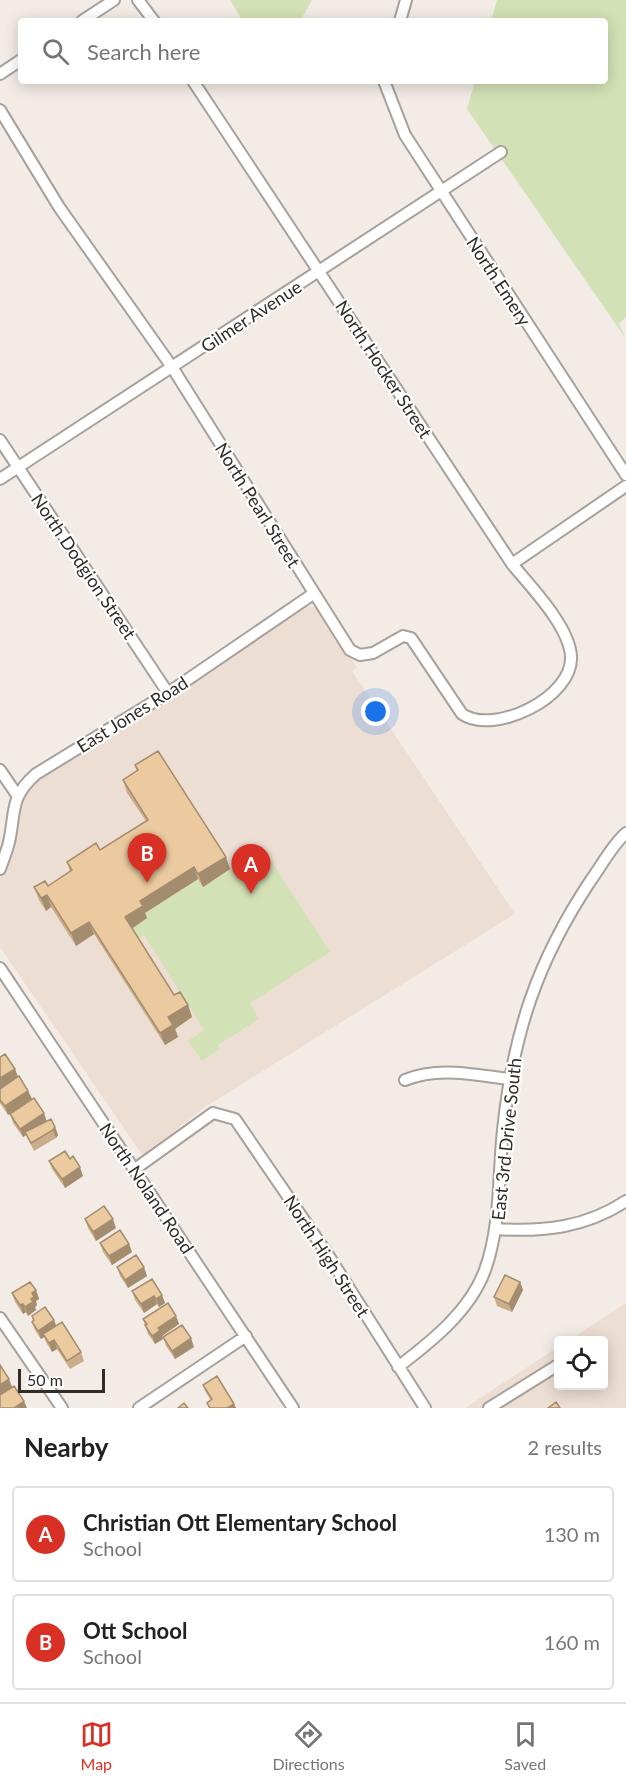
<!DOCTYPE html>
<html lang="en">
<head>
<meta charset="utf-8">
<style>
	body { margin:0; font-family:Lato,sans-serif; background:#f2f2f2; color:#222 }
	.controls { position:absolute; right:18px; bottom:18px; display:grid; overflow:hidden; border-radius:6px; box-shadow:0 3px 15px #0003 }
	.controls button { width:54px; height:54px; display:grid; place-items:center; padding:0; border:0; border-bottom:2px solid #e0e0e0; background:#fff; color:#222; font:30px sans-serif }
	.scale { position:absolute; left:18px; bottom:15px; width:87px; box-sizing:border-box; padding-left:6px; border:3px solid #2f2c2a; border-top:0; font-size:16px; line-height:21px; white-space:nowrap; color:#2f2c2a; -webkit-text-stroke:4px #fff; paint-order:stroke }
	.you { position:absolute; left:376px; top:712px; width:21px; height:21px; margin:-15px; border:4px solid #fff; border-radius:50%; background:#1a73e8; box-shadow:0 0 0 9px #1a73e833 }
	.badge { display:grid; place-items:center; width:39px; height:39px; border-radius:50%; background:#d93025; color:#fff; font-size:20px; font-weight:700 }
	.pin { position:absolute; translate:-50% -50px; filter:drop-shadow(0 2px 3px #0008) }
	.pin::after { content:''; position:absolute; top:32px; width:21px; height:18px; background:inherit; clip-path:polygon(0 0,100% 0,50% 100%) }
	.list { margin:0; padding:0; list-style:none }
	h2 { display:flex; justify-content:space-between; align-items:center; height:78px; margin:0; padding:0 24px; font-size:26px }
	h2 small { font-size:20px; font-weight:400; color:#767676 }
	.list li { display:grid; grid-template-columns:39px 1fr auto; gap:18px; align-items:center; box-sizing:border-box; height:96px; margin:0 12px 12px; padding:0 12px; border:2px solid #e0e0e0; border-radius:6px }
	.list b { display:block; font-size:22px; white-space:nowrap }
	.list p { margin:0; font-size:20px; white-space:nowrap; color:#767676 }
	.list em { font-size:20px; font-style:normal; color:#767676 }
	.icon { flex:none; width:33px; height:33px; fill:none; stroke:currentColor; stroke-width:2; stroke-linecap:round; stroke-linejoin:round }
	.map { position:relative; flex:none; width:626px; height:1408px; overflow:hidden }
	.search { position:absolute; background:#fff; box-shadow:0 3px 15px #0003; left:18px; right:18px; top:18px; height:66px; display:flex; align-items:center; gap:15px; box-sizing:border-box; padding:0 21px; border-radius:6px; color:#767676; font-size:22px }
	.sheet { height:294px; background:#fff }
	nav { display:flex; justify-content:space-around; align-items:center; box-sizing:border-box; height:84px; border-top:2px solid #e0e0e0; background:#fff; font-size:16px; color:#767676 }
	nav a { display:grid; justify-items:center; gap:3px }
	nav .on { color:#d93025 }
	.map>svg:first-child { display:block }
	.built { fill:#edded4 }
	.green { fill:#d3e1b6 }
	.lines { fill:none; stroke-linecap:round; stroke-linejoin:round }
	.minor-casing { stroke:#a8a09b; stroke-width:14 }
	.minor { stroke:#fff; stroke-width:10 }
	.wall { fill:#caae89 }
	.shaded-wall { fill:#a48d6f }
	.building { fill:#ebca9f; stroke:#a48d6f; stroke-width:1.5 }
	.labels { text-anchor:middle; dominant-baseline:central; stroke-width:4.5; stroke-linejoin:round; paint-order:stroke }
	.street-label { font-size:18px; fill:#2f2c2a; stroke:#fff }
</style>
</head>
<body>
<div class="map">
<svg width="626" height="1408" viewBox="0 0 626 1408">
	<rect width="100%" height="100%" fill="#f3ebe5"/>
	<path class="built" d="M306,607H315L323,614L357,668L352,671L515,914L205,1107L143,1156L0,947V874L17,839L23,797L31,784Z
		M626,1303V1408H465L558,1347V1386H604V1340H569Z"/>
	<path class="green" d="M230,0H312L300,21H243Z
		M497,0H626V317L619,324L626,339L467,109L475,81H605V21H491Z
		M263,848L330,952L250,1003L259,1019L218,1045L220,1049L202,1061L188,1041L204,1030L144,935L136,940L130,930L147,918L144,914L198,879L203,887Z"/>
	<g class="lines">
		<defs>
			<path id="minor" d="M138,0L154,21
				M82,21L114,0
				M400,21L406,0
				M0,74L21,60
				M384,81L405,135L626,475
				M0,110L59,207L172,367L350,650L360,655L373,653L403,636L411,638L462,714C494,736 574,697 571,656C569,626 531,587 512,564L193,81
				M0,440L168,693
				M0,479L501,152
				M512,564L626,486
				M0,770L17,795
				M0,869C3,860 7,851 9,842C16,811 9,798 36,774L168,693L313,594
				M0,968L293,1408
				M405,1080C439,1066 474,1075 509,1079
				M135,1169L213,1113L235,1119L330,1258L425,1408
				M496,1229C543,1232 585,1228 626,1201
				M0,1318L62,1408
				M398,1367C432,1341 470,1311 485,1270C501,1225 498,1177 503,1130C513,1034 537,961 591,880C602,865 612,845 626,833
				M139,1408L246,1336
				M489,1408L558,1365"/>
		</defs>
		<use href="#minor" class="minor-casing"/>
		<use href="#minor" class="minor"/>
	</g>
	<path class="wall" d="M135,765L230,869L203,887L198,879L145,913L147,918L132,928L174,995L188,1005L192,1017L175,1029L178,1037L165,1045L94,934L76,946L51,907L46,911L39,900L34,887L48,886L70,872L67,862L100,850L146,821L127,793L123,780L137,771Z
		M0,1057L15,1069L18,1077L28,1091L32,1099L8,1115L0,1103Z
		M10,1114L46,1121L55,1127L58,1135L56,1138L34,1151L26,1135L23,1137L13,1123Z
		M49,1161L83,1176L65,1188L52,1169Z
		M85,1219L116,1228L96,1241L88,1228Z
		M100,1243L129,1244L132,1252L112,1265L103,1252Z
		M117,1267L147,1276L128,1288L120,1276Z
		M152,1279L165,1303L159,1307L157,1304L144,1313L135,1300L132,1291Z
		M520,1282L523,1290L512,1312L497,1306L494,1297Z
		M36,1290L39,1299L36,1301L37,1305L35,1307L36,1310L28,1316L26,1312L23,1314L15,1302L12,1293Z
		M32,1316L56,1326L81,1352L84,1361L70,1369L57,1349L52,1352L46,1342L44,1337L41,1339L35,1330L32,1322L33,1321Z
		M176,1316L179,1324L162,1336L163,1339L155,1344L148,1334L143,1319Z
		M163,1337L194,1347L175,1359L166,1346Z
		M203,1385L234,1404L236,1408H209L207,1403L211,1400L206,1393Z"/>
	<path class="shaded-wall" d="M226,857L230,869L203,887L198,874Z
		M194,867L198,879L145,913L147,918L130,930L125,917L140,901Z
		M47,895L51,907L46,911L41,898Z
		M89,922L94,934L76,946L71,933Z
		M188,1005L192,1017L175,1029L178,1037L165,1045L160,1033L168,1017Z
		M15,1069L18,1077L0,1089V1078Z
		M28,1091L32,1099L8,1115L5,1106Z
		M44,1113L47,1122L25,1132L26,1135L23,1137L20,1129Z
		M55,1127L58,1135L56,1138L53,1130Z
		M80,1167L83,1176L65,1188L62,1179Z
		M113,1219L116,1228L96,1241L93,1232Z
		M129,1244L132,1252L112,1265L109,1256Z
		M144,1267L147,1276L128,1288L125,1280Z
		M520,1282L523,1290L512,1312L509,1304Z
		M36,1290L39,1299L36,1301L37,1305L35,1307L36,1310L28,1316L25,1307L31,1299L32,1293Z
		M162,1295L165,1303L159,1307L156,1299Z
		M154,1296L157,1304L144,1313L141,1304Z
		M23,1304L26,1312L23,1314L20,1305Z
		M176,1316L179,1324L162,1336L163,1339L155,1344L152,1336L158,1328Z
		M54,1320L57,1328L43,1334L44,1337L41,1339L38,1331Z
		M191,1338L194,1347L175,1359L172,1351Z
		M54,1340L57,1349L52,1352L49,1343Z
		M9,1379L12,1387L0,1395V1385Z
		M24,1401L27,1408H14Z
		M234,1404L236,1408H227Z"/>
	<path class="building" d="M158,751L226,857L198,874L194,867L140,901L143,906L125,917L174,995L180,992L188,1005L168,1017L173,1025L160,1033L89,922L71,933L47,895L41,898L34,887L45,881L48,886L72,870L67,862L96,843L100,850L148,820L123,780L138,770L135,765Z
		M5,1054L15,1069L0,1078V1057Z
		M19,1076L28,1091L5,1106L0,1100V1089Z
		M34,1098L44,1113L20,1129L10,1114Z
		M51,1119L55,1127L53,1130L31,1143L25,1132Z
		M65,1151L70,1159L73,1156L80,1167L62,1179L49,1161Z
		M104,1206L113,1219L93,1232L85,1219Z
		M120,1230L129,1244L109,1256L100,1243Z
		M136,1255L144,1267L125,1280L117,1267Z
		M505,1275L520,1282L509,1304L494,1297Z
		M152,1279L162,1295L156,1299L154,1296L141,1304L132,1291Z
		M30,1282L36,1290L32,1293L34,1297L31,1299L33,1302L25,1307L23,1304L20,1305L12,1293Z
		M168,1303L176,1316L158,1328L160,1331L152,1336L145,1325L147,1324L143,1319Z
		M45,1307L54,1320L38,1331L32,1322L34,1320L32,1316Z
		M62,1322L81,1352L67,1361L54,1340L49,1343L43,1334Z
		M182,1325L191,1338L172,1351L163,1337Z
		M0,1365L9,1379L0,1385Z
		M217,1376L234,1404L227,1408H210L207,1403L212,1399L203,1385Z
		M14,1386L24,1401L14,1408H0V1395Z
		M556,1402L560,1408H548Z
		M184,1403L188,1408H178Z"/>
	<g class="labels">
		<g class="street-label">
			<text transform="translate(499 281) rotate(57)">North Emery</text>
			<text transform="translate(251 316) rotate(-33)">Gilmer Avenue</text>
			<text transform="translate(384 369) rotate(57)">North Hocker Street</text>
			<text transform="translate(258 505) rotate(58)">North Pearl Street</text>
			<text transform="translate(84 566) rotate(56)">North Dodgion Street</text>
			<text transform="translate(132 714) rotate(-32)">East Jones Road</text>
			<text transform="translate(506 1139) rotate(-84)">East 3rd Drive South</text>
			<text transform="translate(147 1188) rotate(56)">North Noland Road</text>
			<text transform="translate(327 1256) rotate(57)">North High Street</text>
		</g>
	</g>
</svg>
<div class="controls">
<button><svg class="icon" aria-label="locate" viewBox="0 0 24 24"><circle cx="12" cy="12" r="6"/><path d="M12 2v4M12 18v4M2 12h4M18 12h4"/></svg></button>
</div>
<div class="scale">50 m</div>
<div class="you"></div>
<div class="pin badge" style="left:251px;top:894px">A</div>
<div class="pin badge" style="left:147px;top:883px">B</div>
<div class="search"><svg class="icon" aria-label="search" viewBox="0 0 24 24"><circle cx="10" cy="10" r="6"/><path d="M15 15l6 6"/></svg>Search here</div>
</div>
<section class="sheet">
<h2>Nearby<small>2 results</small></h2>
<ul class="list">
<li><span class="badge">A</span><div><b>Christian Ott Elementary School</b><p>School</p></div><em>130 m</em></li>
<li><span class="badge">B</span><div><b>Ott School</b><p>School</p></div><em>160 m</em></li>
</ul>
</section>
<nav>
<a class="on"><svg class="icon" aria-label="map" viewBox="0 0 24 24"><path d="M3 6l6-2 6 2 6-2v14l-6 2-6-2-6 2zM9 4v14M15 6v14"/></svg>Map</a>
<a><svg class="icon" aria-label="directions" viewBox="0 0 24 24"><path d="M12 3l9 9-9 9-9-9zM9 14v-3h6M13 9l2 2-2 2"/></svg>Directions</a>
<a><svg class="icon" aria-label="saved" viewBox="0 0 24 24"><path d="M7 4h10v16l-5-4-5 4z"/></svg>Saved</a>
</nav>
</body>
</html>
